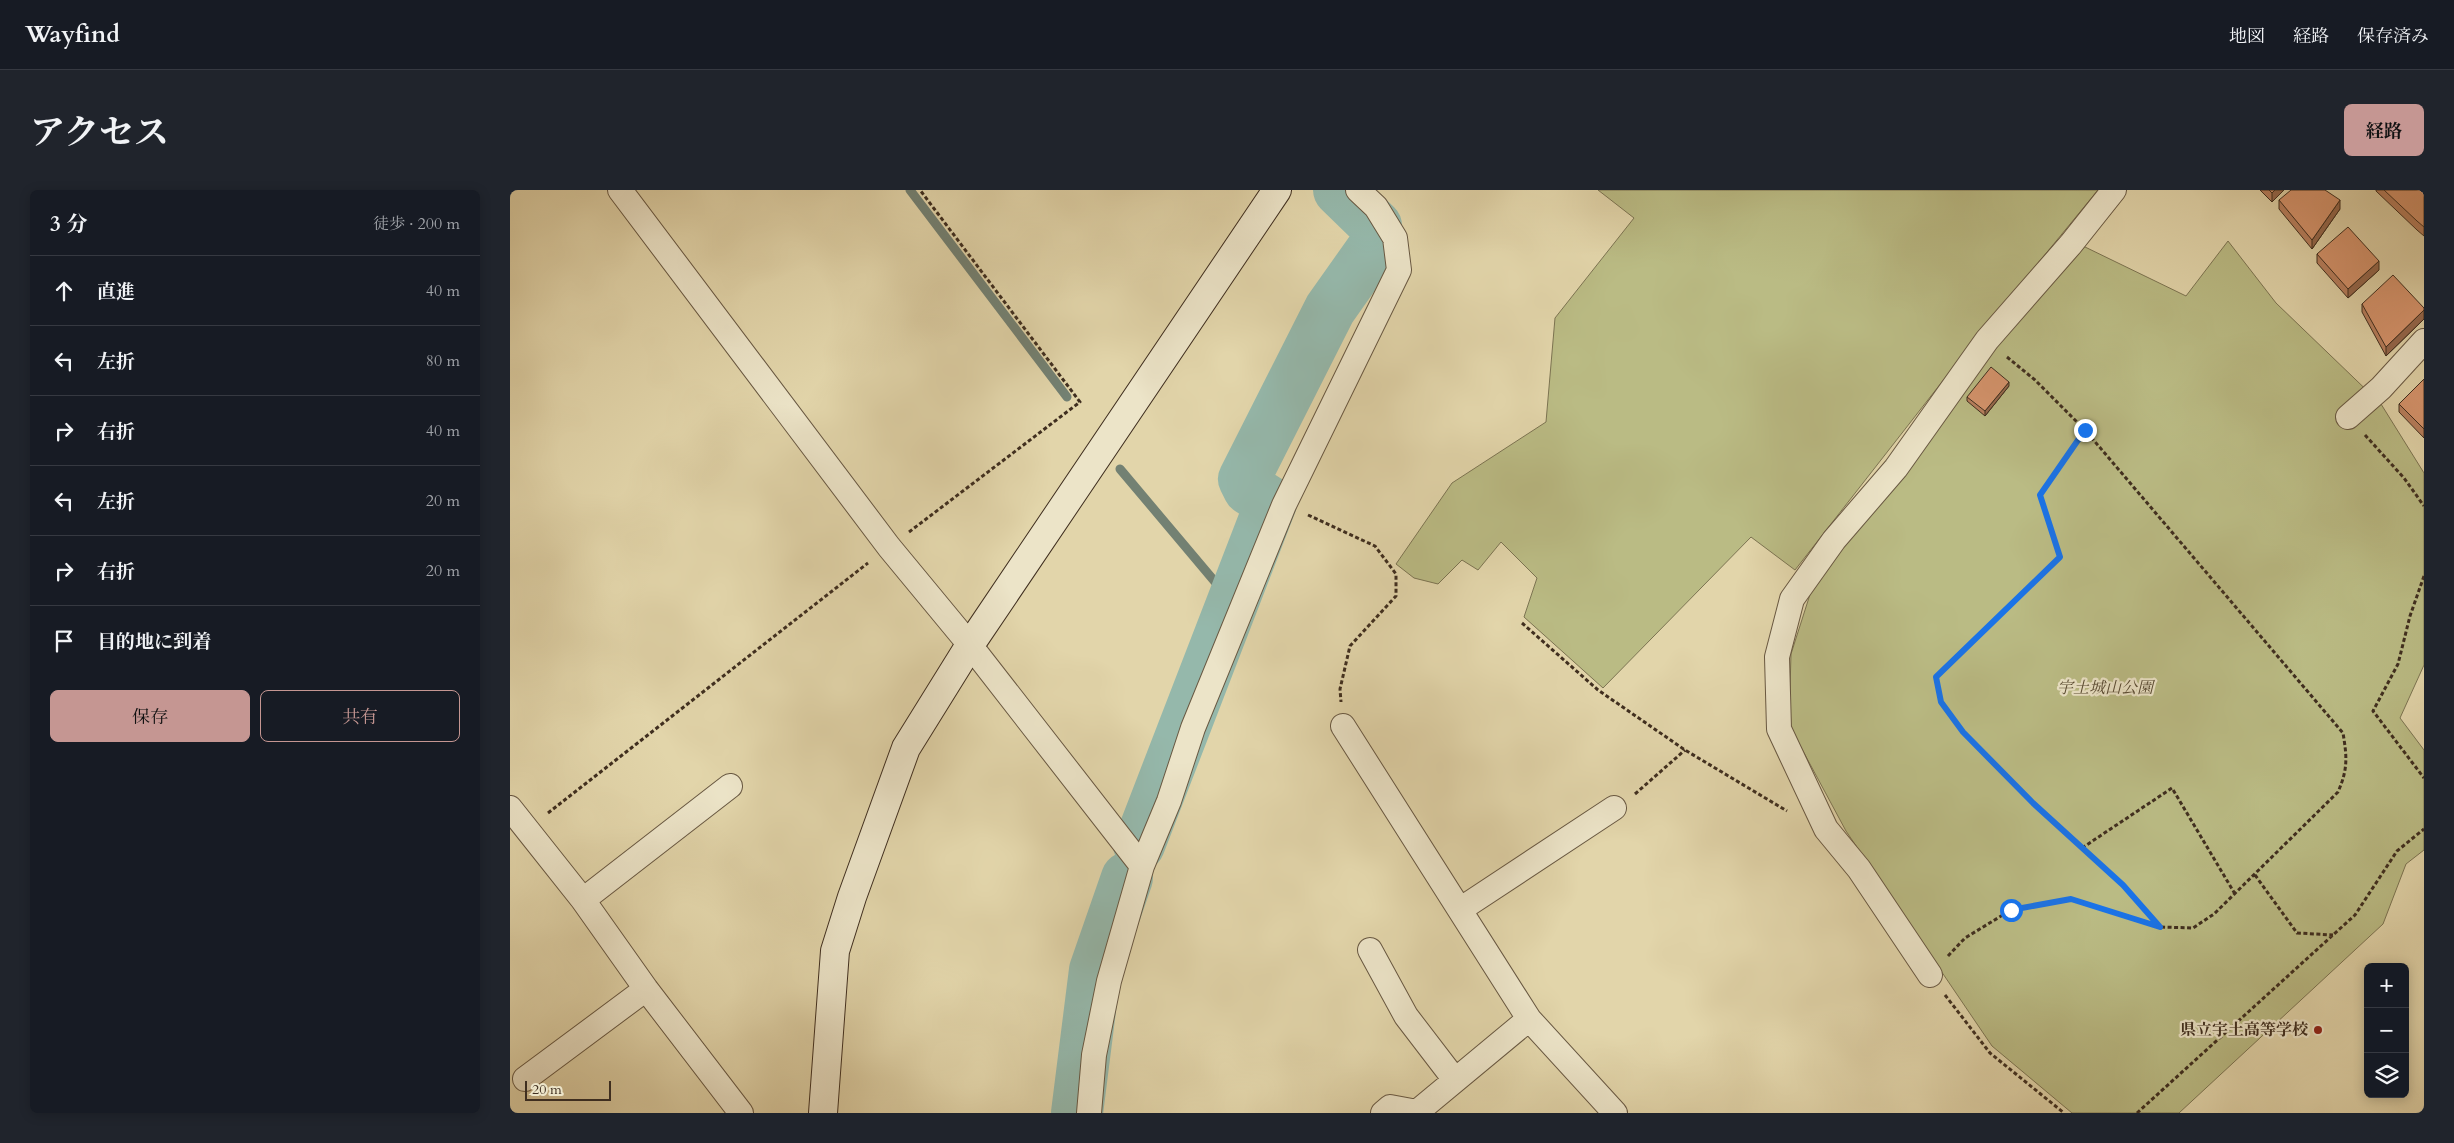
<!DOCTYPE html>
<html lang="ja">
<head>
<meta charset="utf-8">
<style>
	body { margin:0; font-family:Cardo,"Noto Serif JP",serif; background:#20242c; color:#f1f3f6 }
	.controls { position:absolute; right:15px; bottom:15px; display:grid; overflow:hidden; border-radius:8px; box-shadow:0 2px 12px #0003 }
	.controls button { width:45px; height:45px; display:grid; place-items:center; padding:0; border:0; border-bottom:1px solid #363941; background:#171b24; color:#f1f3f6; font:25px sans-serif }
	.scale { position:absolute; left:15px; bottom:12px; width:86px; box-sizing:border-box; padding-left:5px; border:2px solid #3f2e1f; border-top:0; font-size:14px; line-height:18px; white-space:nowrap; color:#3f2e1f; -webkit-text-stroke:4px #ece4c8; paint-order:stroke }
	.stop { position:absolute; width:15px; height:15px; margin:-11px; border:4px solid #1a73e8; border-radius:50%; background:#fff }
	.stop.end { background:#1a73e8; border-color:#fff; box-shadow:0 1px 5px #0008 }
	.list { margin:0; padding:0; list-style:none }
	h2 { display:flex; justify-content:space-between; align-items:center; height:65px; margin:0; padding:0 20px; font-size:21px }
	h2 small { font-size:16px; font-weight:400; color:#9ea1a6 }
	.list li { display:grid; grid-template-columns:32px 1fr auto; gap:15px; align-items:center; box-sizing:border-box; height:70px; padding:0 20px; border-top:1px solid #363941 }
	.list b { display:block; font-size:19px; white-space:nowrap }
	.list em { font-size:16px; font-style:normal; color:#9ea1a6 }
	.actions { display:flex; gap:10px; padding:15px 20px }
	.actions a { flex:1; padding:11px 0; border:1px solid #c59692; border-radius:8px; text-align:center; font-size:18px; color:#c59692 }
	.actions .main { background:#c59692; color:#111 }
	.icon { flex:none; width:28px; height:28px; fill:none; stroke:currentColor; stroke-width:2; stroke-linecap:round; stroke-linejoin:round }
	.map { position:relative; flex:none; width:1914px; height:923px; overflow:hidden; border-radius:8px }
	header { display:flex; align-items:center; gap:30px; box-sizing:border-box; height:70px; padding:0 25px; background:#171b24; border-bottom:1px solid #363941 }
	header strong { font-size:24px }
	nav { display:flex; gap:28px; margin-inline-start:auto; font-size:18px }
	.intro { display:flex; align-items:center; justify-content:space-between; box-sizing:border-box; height:120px; padding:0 30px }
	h1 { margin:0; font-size:35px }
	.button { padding:12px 22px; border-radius:8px; background:#c59692; color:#111; font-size:18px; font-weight:700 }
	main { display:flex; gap:30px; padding:0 30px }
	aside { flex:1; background:#171b24; border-radius:8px; box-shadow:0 2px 12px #0003 }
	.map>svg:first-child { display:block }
	.green { fill:#babb84; stroke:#7c7452 }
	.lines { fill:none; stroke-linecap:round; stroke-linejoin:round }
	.stream { stroke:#738173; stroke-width:9 }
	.river { stroke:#95b8ab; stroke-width:52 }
	.street-casing { stroke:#685842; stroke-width:26 }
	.secondary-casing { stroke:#3f2e1f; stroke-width:30 }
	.path { stroke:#3f2e1f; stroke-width:3; stroke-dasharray:4 2.5; stroke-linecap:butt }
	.street { stroke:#ece4c8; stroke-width:24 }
	.secondary { stroke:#ece4c8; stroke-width:28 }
	.wall { fill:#b9805f; stroke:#3f2e1f }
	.shaded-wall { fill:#96684d; stroke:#3f2e1f }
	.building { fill:#d7956e; stroke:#3f2e1f }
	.route { stroke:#1a73e8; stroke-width:6 }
	.poi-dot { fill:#8f2418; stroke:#ece4c8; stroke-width:2 }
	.labels { text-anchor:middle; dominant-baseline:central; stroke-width:4.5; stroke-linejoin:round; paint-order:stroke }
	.park-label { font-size:16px; font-style:italic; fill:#584a33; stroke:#ece4c8 }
	.poi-label { font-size:16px; font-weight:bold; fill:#3f2e1f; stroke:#ece4c8; text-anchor:end }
</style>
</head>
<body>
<header>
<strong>Wayfind</strong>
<nav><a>地図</a><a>経路</a><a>保存済み</a></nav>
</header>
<div class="intro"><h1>アクセス</h1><a class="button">経路</a></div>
<main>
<aside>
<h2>3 分<small>徒歩 · 200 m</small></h2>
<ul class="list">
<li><svg class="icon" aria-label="ahead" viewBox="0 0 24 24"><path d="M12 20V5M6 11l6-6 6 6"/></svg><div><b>直進</b></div><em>40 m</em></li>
<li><svg class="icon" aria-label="left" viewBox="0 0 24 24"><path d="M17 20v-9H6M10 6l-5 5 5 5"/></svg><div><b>左折</b></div><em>80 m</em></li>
<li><svg class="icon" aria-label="right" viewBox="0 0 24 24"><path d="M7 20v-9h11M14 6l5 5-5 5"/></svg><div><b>右折</b></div><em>40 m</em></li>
<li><svg class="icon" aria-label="left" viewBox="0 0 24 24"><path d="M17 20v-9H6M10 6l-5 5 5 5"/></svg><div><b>左折</b></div><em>20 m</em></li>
<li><svg class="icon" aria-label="right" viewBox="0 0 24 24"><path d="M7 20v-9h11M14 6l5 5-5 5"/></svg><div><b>右折</b></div><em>20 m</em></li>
<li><svg class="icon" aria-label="arrive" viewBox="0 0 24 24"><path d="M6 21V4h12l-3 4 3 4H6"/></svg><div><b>目的地に到着</b></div></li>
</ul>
<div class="actions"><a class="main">保存</a><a>共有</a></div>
</aside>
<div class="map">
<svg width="1914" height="923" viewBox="0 0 1914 923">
	<rect width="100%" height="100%" fill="#e2d5aa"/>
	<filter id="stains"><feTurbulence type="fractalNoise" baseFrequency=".004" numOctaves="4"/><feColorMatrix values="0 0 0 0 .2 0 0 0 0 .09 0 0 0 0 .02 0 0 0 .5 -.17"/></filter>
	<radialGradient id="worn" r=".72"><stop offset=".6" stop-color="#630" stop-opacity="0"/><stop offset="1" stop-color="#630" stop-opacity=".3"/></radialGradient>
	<path class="green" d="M1088,0H1588L1460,156L1285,380L1241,347L1093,498L1014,427L1027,388L991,352L968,380L952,370L928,394L904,388L886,374L942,293L1036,232L1045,128L1124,28Z
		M1718,51L1766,113L1871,214L1914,283V475L1890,528L1914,560V660L1896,674L1873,734L1669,923H1562L1482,856L1336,641L1279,535L1281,464L1303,395L1478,163L1573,56L1676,106Z"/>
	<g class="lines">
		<path class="stream" d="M400,0L557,207
			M610,279L722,412"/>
		<path class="river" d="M629,655L761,313L739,299L734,289L820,119L866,54V36L829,0
			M567,923L585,780L617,688"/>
		<defs>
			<path id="street" d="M110,0L379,357L460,455L632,676
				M1838,227L1871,198L1914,151
				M833,536L1019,829L1105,923
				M0,618L73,710L136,799L231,923
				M73,710L220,596
				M951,719L1104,618
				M860,760L896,826L945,890
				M1420,785L1349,679L1316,639L1269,539L1267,467L1282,409L1324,350L1386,278L1477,150L1561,54L1604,0
				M15,889L136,799
				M579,923L584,865L599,791L632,676L659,611L683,538L774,315L889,80L885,48L866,17L848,0
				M873,923L880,917L907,922L1019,829"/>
			<path id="secondary" d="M313,923L325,761L342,707L396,558L460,455L767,0"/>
		</defs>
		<use href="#street" class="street-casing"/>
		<use href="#secondary" class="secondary-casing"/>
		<path class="path" d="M1497,167L1525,190L1575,240L1530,305L1550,367L1426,487L1431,512L1453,542L1523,613L1613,695L1650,737
			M1855,245L1894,288L1914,316
			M798,325L865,356L886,384V406L840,456L830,499L831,512
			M399,342L570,212L410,0
			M1914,386L1900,426L1888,474L1863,521L1914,588
			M1012,433L1088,500L1175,560L1277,621
			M1125,604L1175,560
			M38,623L358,373
			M1572,658L1662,598L1725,704
			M1745,685L1787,743L1823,745
			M1438,766L1455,748L1501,720L1561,709L1650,737L1683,738L1704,724L1828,602C1838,579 1837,567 1833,543L1575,240
			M1435,805L1480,863L1554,923
			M1627,923L1845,725L1887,661L1914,639"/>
		<use href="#street" class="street"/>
		<use href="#secondary" class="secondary"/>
	</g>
	<path class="wall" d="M1750,0H1774L1762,12Z
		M1866,0H1914V46L1907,40L1866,1Z
		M1769,10L1830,19L1802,59L1769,19Z
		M1807,64L1869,80L1838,108L1807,73Z
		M1852,114L1914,118V129L1876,166L1852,122Z
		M1914,189V248L1889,222V214Z
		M1499,196L1475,226L1457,211V207Z"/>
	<path class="shaded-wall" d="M1765,0H1774L1762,12V3Z
		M1830,10V19L1802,59V50Z
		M1869,71V80L1838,108V99Z
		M1914,120V129L1876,166V157Z
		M1499,192V196L1475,226V221Z"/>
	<path class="building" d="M1759,0H1765L1762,3Z
		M1781,0H1815L1830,10L1802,50L1769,10Z
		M1874,0H1914V37L1907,31Z
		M1838,37L1869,71L1838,99L1807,64Z
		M1883,85L1914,118V120L1876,157L1852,114Z
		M1481,177L1499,192L1475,221L1457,207Z
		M1914,189V239L1889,214Z"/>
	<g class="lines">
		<path class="route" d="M1501,720L1561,709L1650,737L1613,695L1523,613L1453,542L1431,512L1426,487L1550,367L1530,305L1575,240"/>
	</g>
	<circle class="poi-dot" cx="1808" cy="840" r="5"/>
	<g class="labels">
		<g class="park-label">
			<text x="1595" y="498">宇土城山公園</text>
		</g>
		<g class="poi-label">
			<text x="1798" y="840">県立宇土高等学校</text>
		</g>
	</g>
	<rect width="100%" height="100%" filter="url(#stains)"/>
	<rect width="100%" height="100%" fill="url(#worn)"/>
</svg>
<div class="controls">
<button>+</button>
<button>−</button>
<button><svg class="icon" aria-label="layers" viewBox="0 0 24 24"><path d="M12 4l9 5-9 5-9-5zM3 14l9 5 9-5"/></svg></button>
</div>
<div class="scale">20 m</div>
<div class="stop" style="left:1501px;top:720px"></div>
<div class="stop end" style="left:1575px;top:240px"></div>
</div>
</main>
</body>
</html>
